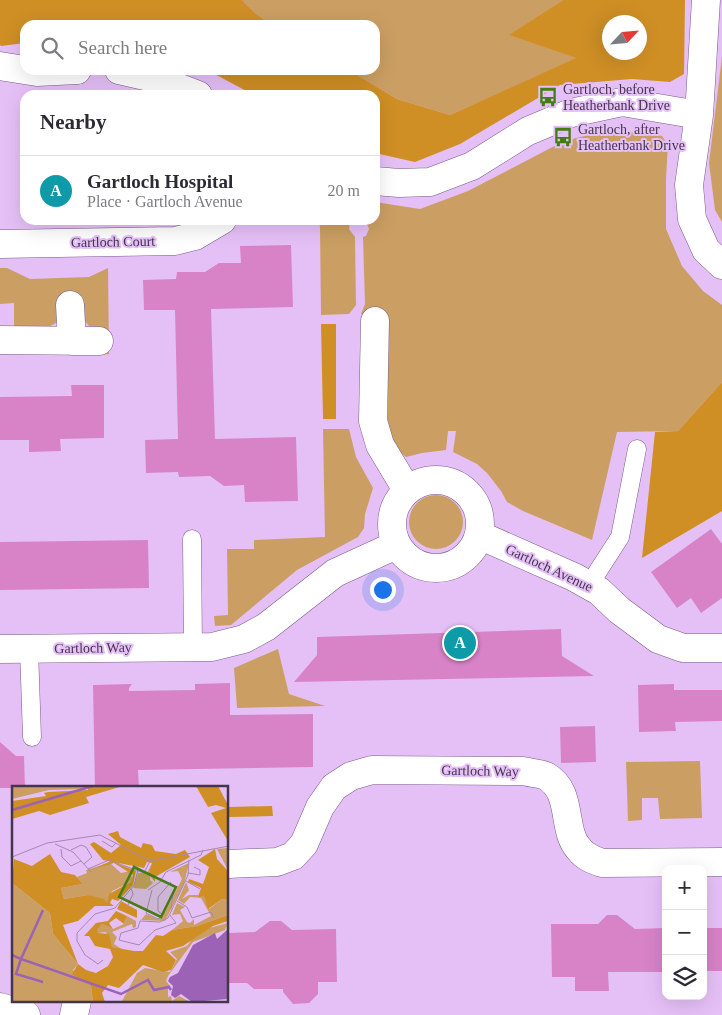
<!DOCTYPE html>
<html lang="en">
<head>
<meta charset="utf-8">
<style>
	body { margin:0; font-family:"Times New Roman",serif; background:#f2f2f3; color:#2b2b33 }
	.controls { position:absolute; right:15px; bottom:15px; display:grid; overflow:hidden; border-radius:10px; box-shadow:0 5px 20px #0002 }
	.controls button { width:45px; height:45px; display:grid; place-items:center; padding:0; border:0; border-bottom:1px solid #e1e1e2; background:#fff; color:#2b2b33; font:25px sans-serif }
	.compass { position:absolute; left:602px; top:15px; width:45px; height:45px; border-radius:50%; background:#fff; box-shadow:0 5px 20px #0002; rotate:64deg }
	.you { position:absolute; left:382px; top:589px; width:18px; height:18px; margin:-12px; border:4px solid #fff; border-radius:50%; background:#1a73e8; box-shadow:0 0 0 8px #1a73e833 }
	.badge { display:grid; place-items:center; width:32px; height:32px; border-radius:50%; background:#2563eb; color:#fff; font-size:16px; font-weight:700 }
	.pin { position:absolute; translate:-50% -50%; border:2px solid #fff; box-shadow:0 1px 5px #0006 }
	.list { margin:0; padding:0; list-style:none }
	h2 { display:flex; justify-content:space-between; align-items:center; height:65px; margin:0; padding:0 20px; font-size:21px }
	h2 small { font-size:16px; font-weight:400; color:#7c7c81 }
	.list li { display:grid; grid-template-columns:32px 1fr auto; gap:15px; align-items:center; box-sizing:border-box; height:70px; padding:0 20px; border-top:1px solid #e1e1e2 }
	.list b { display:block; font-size:19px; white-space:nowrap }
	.list p { margin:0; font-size:16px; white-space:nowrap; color:#7c7c81 }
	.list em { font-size:16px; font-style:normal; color:#7c7c81 }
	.icon { flex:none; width:28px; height:28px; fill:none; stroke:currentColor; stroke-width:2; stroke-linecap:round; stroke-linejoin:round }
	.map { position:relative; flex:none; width:722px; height:1015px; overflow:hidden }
	.search { position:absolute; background:#fff; box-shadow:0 5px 20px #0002; left:20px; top:20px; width:360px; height:55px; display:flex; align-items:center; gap:12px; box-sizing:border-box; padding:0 18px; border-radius:15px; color:#7c7c81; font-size:19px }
	.panel { position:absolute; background:#fff; box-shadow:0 5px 20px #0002; left:20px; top:90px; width:360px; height:135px; border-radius:15px }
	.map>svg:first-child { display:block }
	.green { fill:#cb9f63 }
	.forest { fill:#cf8f25; fill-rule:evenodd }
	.building { fill:#d883c8 }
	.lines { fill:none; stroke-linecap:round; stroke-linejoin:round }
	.service-casing { stroke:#7b5a8a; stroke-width:19 }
	.minor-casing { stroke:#7b5a8a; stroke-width:29 }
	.service { stroke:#fff; stroke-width:18 }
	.minor { stroke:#fff; stroke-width:28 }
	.labels { text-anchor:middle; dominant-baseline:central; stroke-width:4; stroke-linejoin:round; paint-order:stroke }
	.poi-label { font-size:14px; fill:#44354b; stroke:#e5c0f7; text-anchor:start }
	.street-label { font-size:14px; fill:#44354b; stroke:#e5c0f7 }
	.inset-river { fill:none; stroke:#9b62b5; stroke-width:2.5 }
	.inset-road { fill:none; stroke:#a588b2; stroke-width:1 }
	.view { fill:#457c13; fill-opacity:0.15; stroke:#457c13; stroke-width:2.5 }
	.inset-edge { fill:none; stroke:#44354b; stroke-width:2.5 }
</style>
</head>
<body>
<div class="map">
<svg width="722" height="1015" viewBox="0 0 722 1015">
	<rect width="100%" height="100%" fill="#e5c0f7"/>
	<path class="green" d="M242,0H563L510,35L577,58L450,115L397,99L349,70H375V25H274L256,14Z
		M722,56V222L715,210L709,163Z
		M601,132H647L662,136L668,145L666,179V229L682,266L703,291L722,305V382L678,431L617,432L592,540L523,511L507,502L501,491L487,473L477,464L453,452L456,431H448L446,450L422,453L406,457L392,446L388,430L387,314H361L365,304L363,237L366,236L369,229L367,224L364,220H375V202L420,209L468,191L564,141Z
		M319,220H354L350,222L349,229L355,237L356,305L349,314L321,315L320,228Z
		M0,268H7L30,279L89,277L108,268L109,354L102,355V327L89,326L85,321L82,296L58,298L59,320C46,333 32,328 14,327V303L0,304Z
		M323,429H349L356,457L373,488L365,514L364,528L358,537L297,570L231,625L215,626L214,616L228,615L227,549H254V540L325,537Z
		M409 522a27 27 0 1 1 54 0a27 27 0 1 1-54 0Z
		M278,649L289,694L325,706L237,708L234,668Z
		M700,761L702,818L660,819L658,798H642V820L628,821L626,762Z"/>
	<path class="forest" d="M0,0H242L256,14L274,25H25V43L1,46L0,45Z
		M563,0H685L684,74L670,82L632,79L560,85L460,144L415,162L375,153V95H254L207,70H349L397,99L450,115L576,58L509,35ZM610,22H640V52H610Z
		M321,324H336V419H323Z
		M722,382V511L642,558L655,432L678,431Z
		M272,806L273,816L228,817V807Z"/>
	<path class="building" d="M291,245L293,307L211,309L215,439L296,437L298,501L245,502L244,485L224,486L210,476L179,477L178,472L146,473L145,440L178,439L175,310H144L143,280L176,279L177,272H205L219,263H241L240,246Z
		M71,385H104V438L60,439L61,451L29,452V440H0V397L72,396Z
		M711,529L722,544V598L701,613L691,598L677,608L651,572Z
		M148,540L149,588L0,590V542Z
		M561,629L562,656L594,676L294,682L317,655V637Z
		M230,683V715L313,714V767L138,770L139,788H95L93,685L132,684L129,688V691L195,690V684Z
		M674,684V690H722V721L675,722L676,731L639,732L638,685Z
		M595,726L596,762L561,763L560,727Z
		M0,742L16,756H24L25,788H0Z
		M607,915H617L635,929L666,928V972H608L609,991H575V977H552L551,924H598Z
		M270,921H281L292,930L336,929L337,982H318V994L309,1003L293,1004L283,992V989H254L247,983H228V933L255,932Z
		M703,928H722V971H703Z"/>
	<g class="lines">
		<defs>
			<path id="service" d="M192,539L193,647
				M589,585L620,537L637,449
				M29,649L32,737"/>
			<path id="minor" d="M706,0L699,115L689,185L692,219L706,250L722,265
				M0,66L37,72L77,70
				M119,70L154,78L198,95
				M375,181L399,183L430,182L472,166L528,131L571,113L622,102L699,115
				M0,244L175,241L195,236L222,220
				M70,305L72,341
				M375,321L373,421L380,445L407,490
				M0,340L99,341
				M392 524a44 44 0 1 1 88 0a44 44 0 1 1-88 0Z
				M479,535L574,577L599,591L619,610L658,639L683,648H722
				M0,649L212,647L244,639L266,627L335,573L396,545
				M228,864L277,862L293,856L304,844L320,807L334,787L351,776L372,770L523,771C530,773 540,773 546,776C574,792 561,830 579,849C585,857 593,860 602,863L722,862
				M0,1007L26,1015
				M74,1015L77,1001"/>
		</defs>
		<use href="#service" class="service-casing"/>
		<use href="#minor" class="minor-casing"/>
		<use href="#service" class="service"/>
		<use href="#minor" class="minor"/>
	</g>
	<defs>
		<symbol id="bus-bare" viewBox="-9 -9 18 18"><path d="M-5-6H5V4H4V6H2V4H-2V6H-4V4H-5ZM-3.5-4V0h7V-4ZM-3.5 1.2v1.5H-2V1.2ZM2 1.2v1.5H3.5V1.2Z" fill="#457c13" stroke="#e5c0f7" stroke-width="2.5" paint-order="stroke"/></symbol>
	</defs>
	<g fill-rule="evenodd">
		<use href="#bus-bare" x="534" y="83" width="28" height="28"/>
		<use href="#bus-bare" x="549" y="123" width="28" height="28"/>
	</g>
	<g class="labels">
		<g class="poi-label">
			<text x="563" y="89">Gartloch, before<tspan x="563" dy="16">Heatherbank Drive</tspan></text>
			<text x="578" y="129">Gartloch, after<tspan x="578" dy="16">Heatherbank Drive</tspan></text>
		</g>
		<g class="street-label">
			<text transform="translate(113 242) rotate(-1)">Gartloch Court</text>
			<text transform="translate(549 568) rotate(25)">Gartloch Avenue</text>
			<text transform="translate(93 648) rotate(-1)">Gartloch Way</text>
			<text transform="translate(480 771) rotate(1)">Gartloch Way</text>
		</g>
	</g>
	<g transform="translate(12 786)">
		<rect width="216" height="216" fill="#e5c0f7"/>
		<path d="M0,0H75V3L37,4L0,13ZM216,62V84L205,63ZM98,77L109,87L118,85L121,95L100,105L95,118L76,109L52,113L49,102L71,98L65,91L75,87L74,84ZM140,77L138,94L141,97L134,103L121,102L126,87H135ZM177,77L172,98L153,135L129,134L134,128L146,133L153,126L170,93L166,85L158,86ZM174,96L177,104L170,113L177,109H192L197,123L210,113L216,114V129L185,140L160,144L171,135L168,128L160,129L165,117L173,121L168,124L175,136L178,137L182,133V139L199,130L189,112L178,111L172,118L166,114ZM0,97L38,127L41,148L66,178L61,184L79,200L81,216H0ZM115,130L124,135V141L121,142L120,138L100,146L105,151L102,158L111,164L100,161L94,146L86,147L84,143L90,138L101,143L112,138ZM216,137L213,144L181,156L156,190L154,195L158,200L150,202H156V211L159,210L160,215L167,210L178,216L109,217L125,187L133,182L158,186L165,173L158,166L175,160L186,145Z" fill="#cb9f63"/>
		<path d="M76,0H111L74,11L77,17L38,29L27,25L0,33V15L34,10L32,7L36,6L76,4ZM184,0H206L216,19V55L199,27L214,22L204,19L196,21ZM106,45L108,51L129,62L131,57L140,59L143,65L164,68L173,64L178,71L143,91V96L137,88L140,77L135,76L132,82L91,74L78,58L82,56L99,67L109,59L96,48ZM203,63L205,73L216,85V114L210,113L196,123L192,110L186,111L189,102L176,96L177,93L191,98L197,81L186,74ZM38,68L49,86L63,89L71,98L49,102L52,113L76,109L92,113L95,117L97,108L119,96L121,89L102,77L78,84L99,75L124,85L121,99L106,115L100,113L98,117L102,120H83L66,135L51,139L66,178L74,184L84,187L96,180L101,171L98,163L83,160L77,150H72L84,137L96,135L104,125L115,130L112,138L104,132L97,137L101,143L90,138L85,143L86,147L97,148L100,161L122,165H131L144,149L151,150L160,144L185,140L216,129V135L201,140L171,160L154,165L164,174L159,184L151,186L131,179L107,202L96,199L90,207L93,216H81L79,200L60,188L66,178L41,148L38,127L0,97L2,73L20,80ZM109,115L125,124V132L105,123Z" fill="#cf8f25"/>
		<path d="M216,143V213L180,216L169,208L163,212L159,209L161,200L156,195L158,191L166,187L181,159L203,147L205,153Z" fill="#9b62b5"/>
		<path class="inset-river" d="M0,24L81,0M31,124L9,173L109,208L136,194L142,204L157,201L159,204M0,169L9,173L4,188L31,196"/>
		<path class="inset-road" d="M90,55L100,61L104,57M43,58L61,66L79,86M49,63L50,71L59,80L69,75M59,64L69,59L74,61L80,71L72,78M0,71L35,57L88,49L138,75L217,60M76,83L97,74L132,87L138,75M176,87L188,89V84L182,81M174,95L188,103M136,104L148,96L154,86L189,69L191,64M140,104L134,127L146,133L153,127M165,115L175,121L180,132L199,126L202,132M116,119L121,108L119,102M159,123L161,108M151,129L146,125V111L159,96M128,135L126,142L109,147L107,154L127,159L143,144L164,137L158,129M128,135L148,136L156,132L176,89L177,74M91,174L86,178L73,169L65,155V147L83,128L103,122L122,99L126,84"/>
		<path class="view" d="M122,81L164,101L149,131L107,111Z"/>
		<rect width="216" height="216" class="inset-edge"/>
	</g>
</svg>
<div class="controls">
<button>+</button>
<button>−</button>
<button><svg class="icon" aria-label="layers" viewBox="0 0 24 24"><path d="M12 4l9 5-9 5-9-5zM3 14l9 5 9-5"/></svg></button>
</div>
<svg class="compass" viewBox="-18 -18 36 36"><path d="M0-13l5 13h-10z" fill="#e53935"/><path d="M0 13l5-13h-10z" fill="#7c7c81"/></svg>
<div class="you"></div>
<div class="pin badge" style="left:460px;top:643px;background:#0f9aa8">A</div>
<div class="search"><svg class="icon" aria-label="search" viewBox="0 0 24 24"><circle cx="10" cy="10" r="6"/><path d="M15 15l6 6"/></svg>Search here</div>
<section class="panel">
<h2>Nearby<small></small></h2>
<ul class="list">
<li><span class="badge" style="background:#0f9aa8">A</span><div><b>Gartloch Hospital</b><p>Place · Gartloch Avenue</p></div><em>20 m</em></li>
</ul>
</section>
</div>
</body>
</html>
